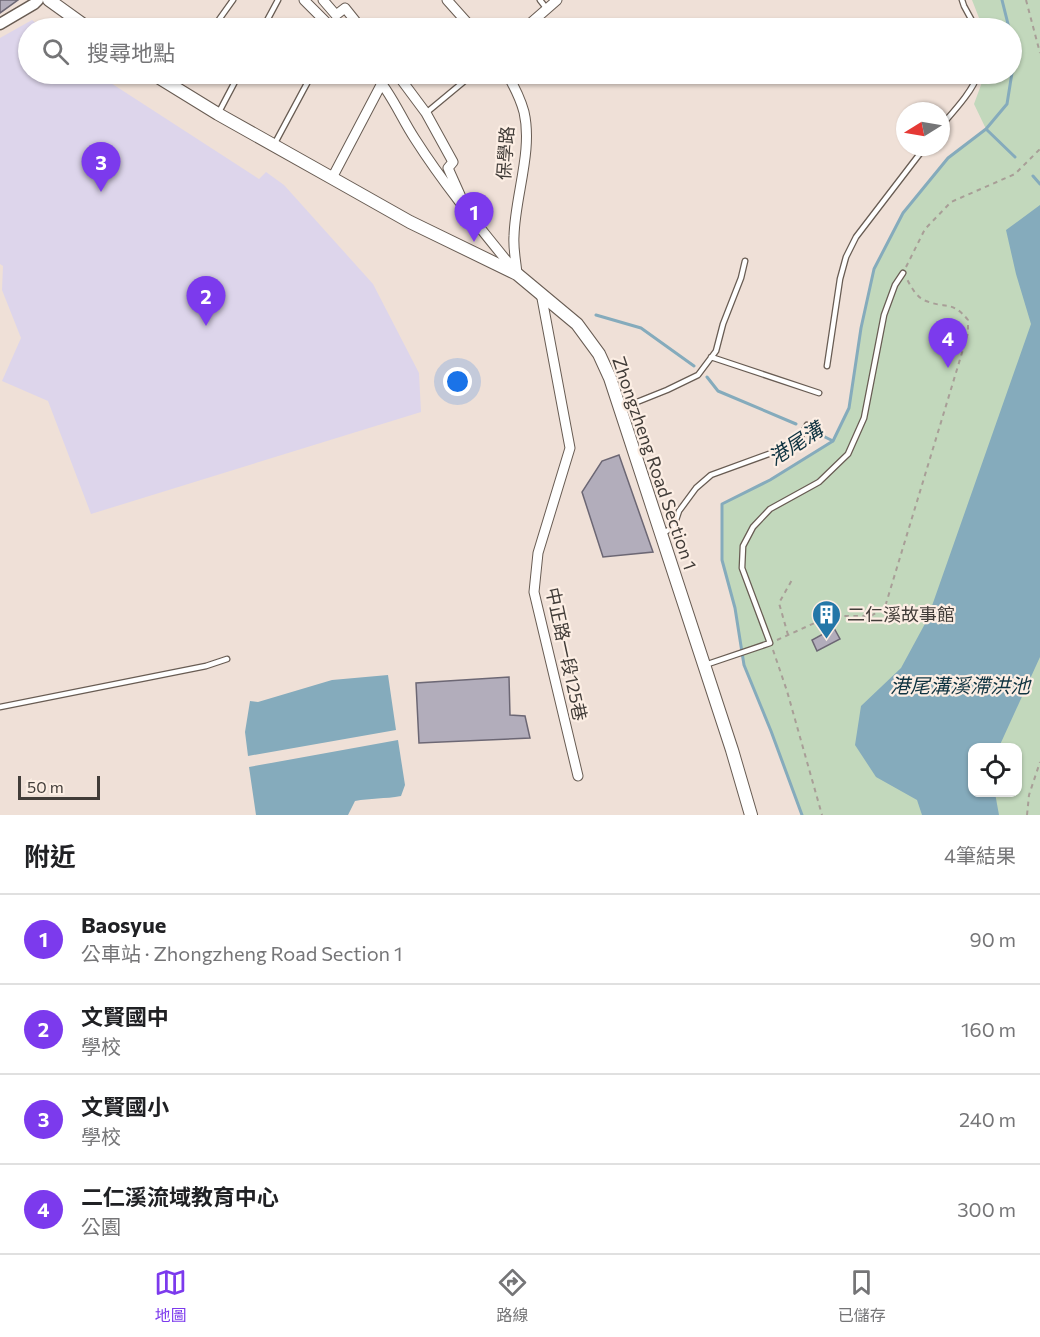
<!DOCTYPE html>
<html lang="zh-TW">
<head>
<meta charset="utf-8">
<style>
	body { margin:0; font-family:Commissioner,"Noto Sans TC",sans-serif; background:#f2f2f2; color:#202124 }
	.controls { position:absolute; right:18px; bottom:18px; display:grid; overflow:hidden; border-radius:12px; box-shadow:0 2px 4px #0004 }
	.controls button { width:54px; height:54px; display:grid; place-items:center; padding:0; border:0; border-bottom:2px solid #e0e0e0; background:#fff; color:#202124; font:30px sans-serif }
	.compass { position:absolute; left:896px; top:102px; width:54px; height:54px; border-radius:50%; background:#fff; box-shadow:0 2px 4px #0004; rotate:259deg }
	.scale { position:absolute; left:18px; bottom:15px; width:82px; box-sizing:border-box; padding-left:6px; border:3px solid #413c38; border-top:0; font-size:16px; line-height:21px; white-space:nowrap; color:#413c38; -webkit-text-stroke:4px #fceee4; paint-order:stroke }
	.you { position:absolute; left:458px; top:382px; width:21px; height:21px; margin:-15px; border:4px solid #fff; border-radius:50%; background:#1a73e8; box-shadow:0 0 0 9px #1a73e833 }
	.badge { display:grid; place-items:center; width:39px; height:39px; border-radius:50%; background:#7c3aed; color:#fff; font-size:20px; font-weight:700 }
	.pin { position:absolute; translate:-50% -50px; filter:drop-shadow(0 2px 3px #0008) }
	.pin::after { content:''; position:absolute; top:32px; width:21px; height:18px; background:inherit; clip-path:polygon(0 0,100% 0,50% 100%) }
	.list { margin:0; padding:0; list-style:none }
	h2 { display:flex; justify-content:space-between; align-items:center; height:78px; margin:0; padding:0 24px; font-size:26px }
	h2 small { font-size:20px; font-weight:400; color:#757577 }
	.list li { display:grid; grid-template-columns:39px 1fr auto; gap:18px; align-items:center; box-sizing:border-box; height:90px; padding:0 24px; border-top:2px solid #e0e0e0 }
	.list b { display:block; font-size:22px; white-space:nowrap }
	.list p { margin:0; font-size:20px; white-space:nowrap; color:#757577 }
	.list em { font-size:20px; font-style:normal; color:#757577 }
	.icon { flex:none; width:33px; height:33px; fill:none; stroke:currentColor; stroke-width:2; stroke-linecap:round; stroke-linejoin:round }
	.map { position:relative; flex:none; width:1040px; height:815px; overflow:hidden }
	.search { position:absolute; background:#fff; box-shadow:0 2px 4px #0004; left:18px; right:18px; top:18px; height:66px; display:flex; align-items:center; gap:15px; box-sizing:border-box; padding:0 21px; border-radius:33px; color:#757577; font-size:22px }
	.sheet { height:438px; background:#fff }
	nav { display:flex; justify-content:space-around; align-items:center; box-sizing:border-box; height:84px; border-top:2px solid #e0e0e0; background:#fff; font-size:16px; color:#757577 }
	nav a { display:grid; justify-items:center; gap:3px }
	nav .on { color:#7c3aed }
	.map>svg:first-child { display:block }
	.education { fill:#ddd5eb }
	.green { fill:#c2d8bc; fill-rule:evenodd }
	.water { fill:#85abbc }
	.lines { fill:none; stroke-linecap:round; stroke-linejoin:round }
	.stream { stroke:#85abbc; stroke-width:3 }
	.building { fill:#b2adbb; stroke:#6c6774; stroke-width:1.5 }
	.service-casing { stroke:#685c53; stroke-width:7 }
	.minor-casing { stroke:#685c53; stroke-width:11 }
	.tertiary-casing { stroke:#685c53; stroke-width:13 }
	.secondary-casing { stroke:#685c53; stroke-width:14 }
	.path { stroke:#a89e97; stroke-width:2; stroke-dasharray:4.5 4.5; stroke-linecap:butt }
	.service { stroke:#fff; stroke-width:4.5 }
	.minor { stroke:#fff; stroke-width:9 }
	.tertiary { stroke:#fff; stroke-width:10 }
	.secondary { stroke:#fff; stroke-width:12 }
	.labels { text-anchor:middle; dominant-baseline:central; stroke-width:4.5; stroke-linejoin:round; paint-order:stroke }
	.street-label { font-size:18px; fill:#413c38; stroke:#fceee4 }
	.poi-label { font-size:18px; fill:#413c38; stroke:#fceee4; text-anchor:start }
	.water-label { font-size:20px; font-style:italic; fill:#0f3341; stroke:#fceee4 }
</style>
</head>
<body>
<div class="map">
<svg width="1040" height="815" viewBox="0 0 1040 815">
	<rect width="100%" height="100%" fill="#efe0d7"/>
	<path class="education" d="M32,20L42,28H28V74H97L259,179L266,172L284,185L373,284L419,373L421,412L91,514L48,401L2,381L21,338L2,290L3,266L0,264V38Z"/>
	<path class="green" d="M972,0H1040V815H802L771,731L744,665L735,608L722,560V504L770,480L833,441L849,408L861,328L874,269L903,213L948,158L986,129L974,104L985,74H1012V28H983ZM972,748H1018V792H972Z"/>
	<path class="water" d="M1040,205V657L999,747L972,748V792L995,793L999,815H922L917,800L876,777L855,745L861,706L901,668L927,620L1031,324L1016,274L1006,230Z
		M388,675L396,730L248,756L245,732L250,701L258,702L332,680Z
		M398,740L405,785L401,796C385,799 370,798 355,801L348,815H256L249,767Z"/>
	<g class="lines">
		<path class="stream" d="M1002,0L1009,28
			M986,129L1015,157
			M1033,176L1040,184
			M596,315L641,328L694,366
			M707,377L718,391L796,424
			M811,430L833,441
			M802,815L771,731L744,665L735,608L722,560V504L770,480L833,441L849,408L861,328L874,269L903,213L948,158L986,129L1007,104L1015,54L1012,39"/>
	</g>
	<path class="building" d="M0,0H18L0,13Z
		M619,455L653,552L603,557L582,492L602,461Z
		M834,628L840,639L817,651L812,640Z
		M509,677L510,715L525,716L530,738L419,743L416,683Z"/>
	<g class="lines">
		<defs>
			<path id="service" d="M540,0L547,9
				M962,0L964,6L976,28
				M213,28L233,0
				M263,28L278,0
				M173,86L182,74
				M219,112L239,74
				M426,113L473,74
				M941,126C953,112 973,91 978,74
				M275,143L312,74
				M711,357L819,393
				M827,366L840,279L846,257L856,237L925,147
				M622,408L667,390L698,375L716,351L723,324L741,278L745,261
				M664,533L674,526L679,511L696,488L711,475L777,451L801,436L807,425
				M705,665L770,643L742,568L743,546L753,527L770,509L819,482L848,454L864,418L884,315L895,285L903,273
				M0,707L206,666L227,659"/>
			<path id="minor" d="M304,0L332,28
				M323,0L336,15L345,8L361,28
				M447,0L472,28
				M525,28L557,0
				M374,74C391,92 401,118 415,139C445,186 480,228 515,271
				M397,74L426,113L453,162L448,168L461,197
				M507,74C514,86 520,97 524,112C533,151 515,196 514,236C513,249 516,261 517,274
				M332,178L382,83
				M541,293L570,448L538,553L534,592L578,776"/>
			<path id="tertiary" d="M0,24L34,4L38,0"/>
			<path id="secondary" d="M49,0L88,28
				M153,74L218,114L332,178L410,222L517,274L577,324L599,354L610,378L732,750L751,815"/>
		</defs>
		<use href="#service" class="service-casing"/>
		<use href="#minor" class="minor-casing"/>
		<use href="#tertiary" class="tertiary-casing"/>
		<use href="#secondary" class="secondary-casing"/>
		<path class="path" d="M1026,0L1040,53
			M906,267L925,229L951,202L1015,174L1039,150L1040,147
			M788,635L779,603L793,578
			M777,640L819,621L844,616H871L885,607L968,333V320C952,300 946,309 926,301C917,298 911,287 907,279
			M773,650L787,691L822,815
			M1027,815L1029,795L1040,762"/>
		<use href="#service" class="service"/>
		<use href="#minor" class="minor"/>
		<use href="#tertiary" class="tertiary"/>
		<use href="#secondary" class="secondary"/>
	</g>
	<defs>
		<symbol id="building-pin" viewBox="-11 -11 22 30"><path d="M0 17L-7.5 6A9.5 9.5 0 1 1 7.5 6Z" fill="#2477a8" stroke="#fceee4"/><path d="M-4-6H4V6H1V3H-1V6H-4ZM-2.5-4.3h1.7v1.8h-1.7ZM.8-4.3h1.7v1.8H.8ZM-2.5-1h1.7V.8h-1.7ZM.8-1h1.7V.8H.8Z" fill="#fff"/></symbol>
	</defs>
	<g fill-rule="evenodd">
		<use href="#building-pin" x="810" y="598" width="33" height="45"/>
	</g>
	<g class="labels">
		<g class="street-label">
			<text transform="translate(505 153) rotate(-86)">保學路</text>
			<text transform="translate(655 463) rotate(71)">Zhongzheng Road Section 1</text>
			<text transform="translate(567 654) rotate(78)">中正路一段125巷</text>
		</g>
		<g class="poi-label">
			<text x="847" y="614">二仁溪故事館</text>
		</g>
		<g class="water-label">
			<text transform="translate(795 443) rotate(-33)">港尾溝</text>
			<text x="960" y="685">港尾溝溪滯洪池</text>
		</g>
	</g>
</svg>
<div class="controls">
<button><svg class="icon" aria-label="locate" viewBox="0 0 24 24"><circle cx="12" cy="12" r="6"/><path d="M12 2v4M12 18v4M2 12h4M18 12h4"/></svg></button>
</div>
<svg class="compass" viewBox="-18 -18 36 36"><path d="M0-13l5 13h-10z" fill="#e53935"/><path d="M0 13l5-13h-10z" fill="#757577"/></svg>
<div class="scale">50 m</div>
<div class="you"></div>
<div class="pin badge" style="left:474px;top:242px">1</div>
<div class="pin badge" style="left:206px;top:326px">2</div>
<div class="pin badge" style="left:101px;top:192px">3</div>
<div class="pin badge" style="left:948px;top:368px">4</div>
<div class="search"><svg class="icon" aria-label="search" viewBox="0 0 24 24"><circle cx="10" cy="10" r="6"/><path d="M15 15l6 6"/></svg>搜尋地點</div>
</div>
<section class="sheet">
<h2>附近<small>4筆結果</small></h2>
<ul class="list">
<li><span class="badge">1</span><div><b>Baosyue</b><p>公車站 · Zhongzheng Road Section 1</p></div><em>90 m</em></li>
<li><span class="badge">2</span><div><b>文賢國中</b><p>學校</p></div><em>160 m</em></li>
<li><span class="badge">3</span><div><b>文賢國小</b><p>學校</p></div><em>240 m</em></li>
<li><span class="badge">4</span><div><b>二仁溪流域教育中心</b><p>公園</p></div><em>300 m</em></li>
</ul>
</section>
<nav>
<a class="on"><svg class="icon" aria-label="map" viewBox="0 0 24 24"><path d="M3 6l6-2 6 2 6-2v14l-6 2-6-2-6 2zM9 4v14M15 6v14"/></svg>地圖</a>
<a><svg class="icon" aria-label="directions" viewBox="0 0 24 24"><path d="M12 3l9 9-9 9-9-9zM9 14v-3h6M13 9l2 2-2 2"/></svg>路線</a>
<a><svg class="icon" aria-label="saved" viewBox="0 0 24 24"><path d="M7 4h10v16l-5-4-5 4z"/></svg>已儲存</a>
</nav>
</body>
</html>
